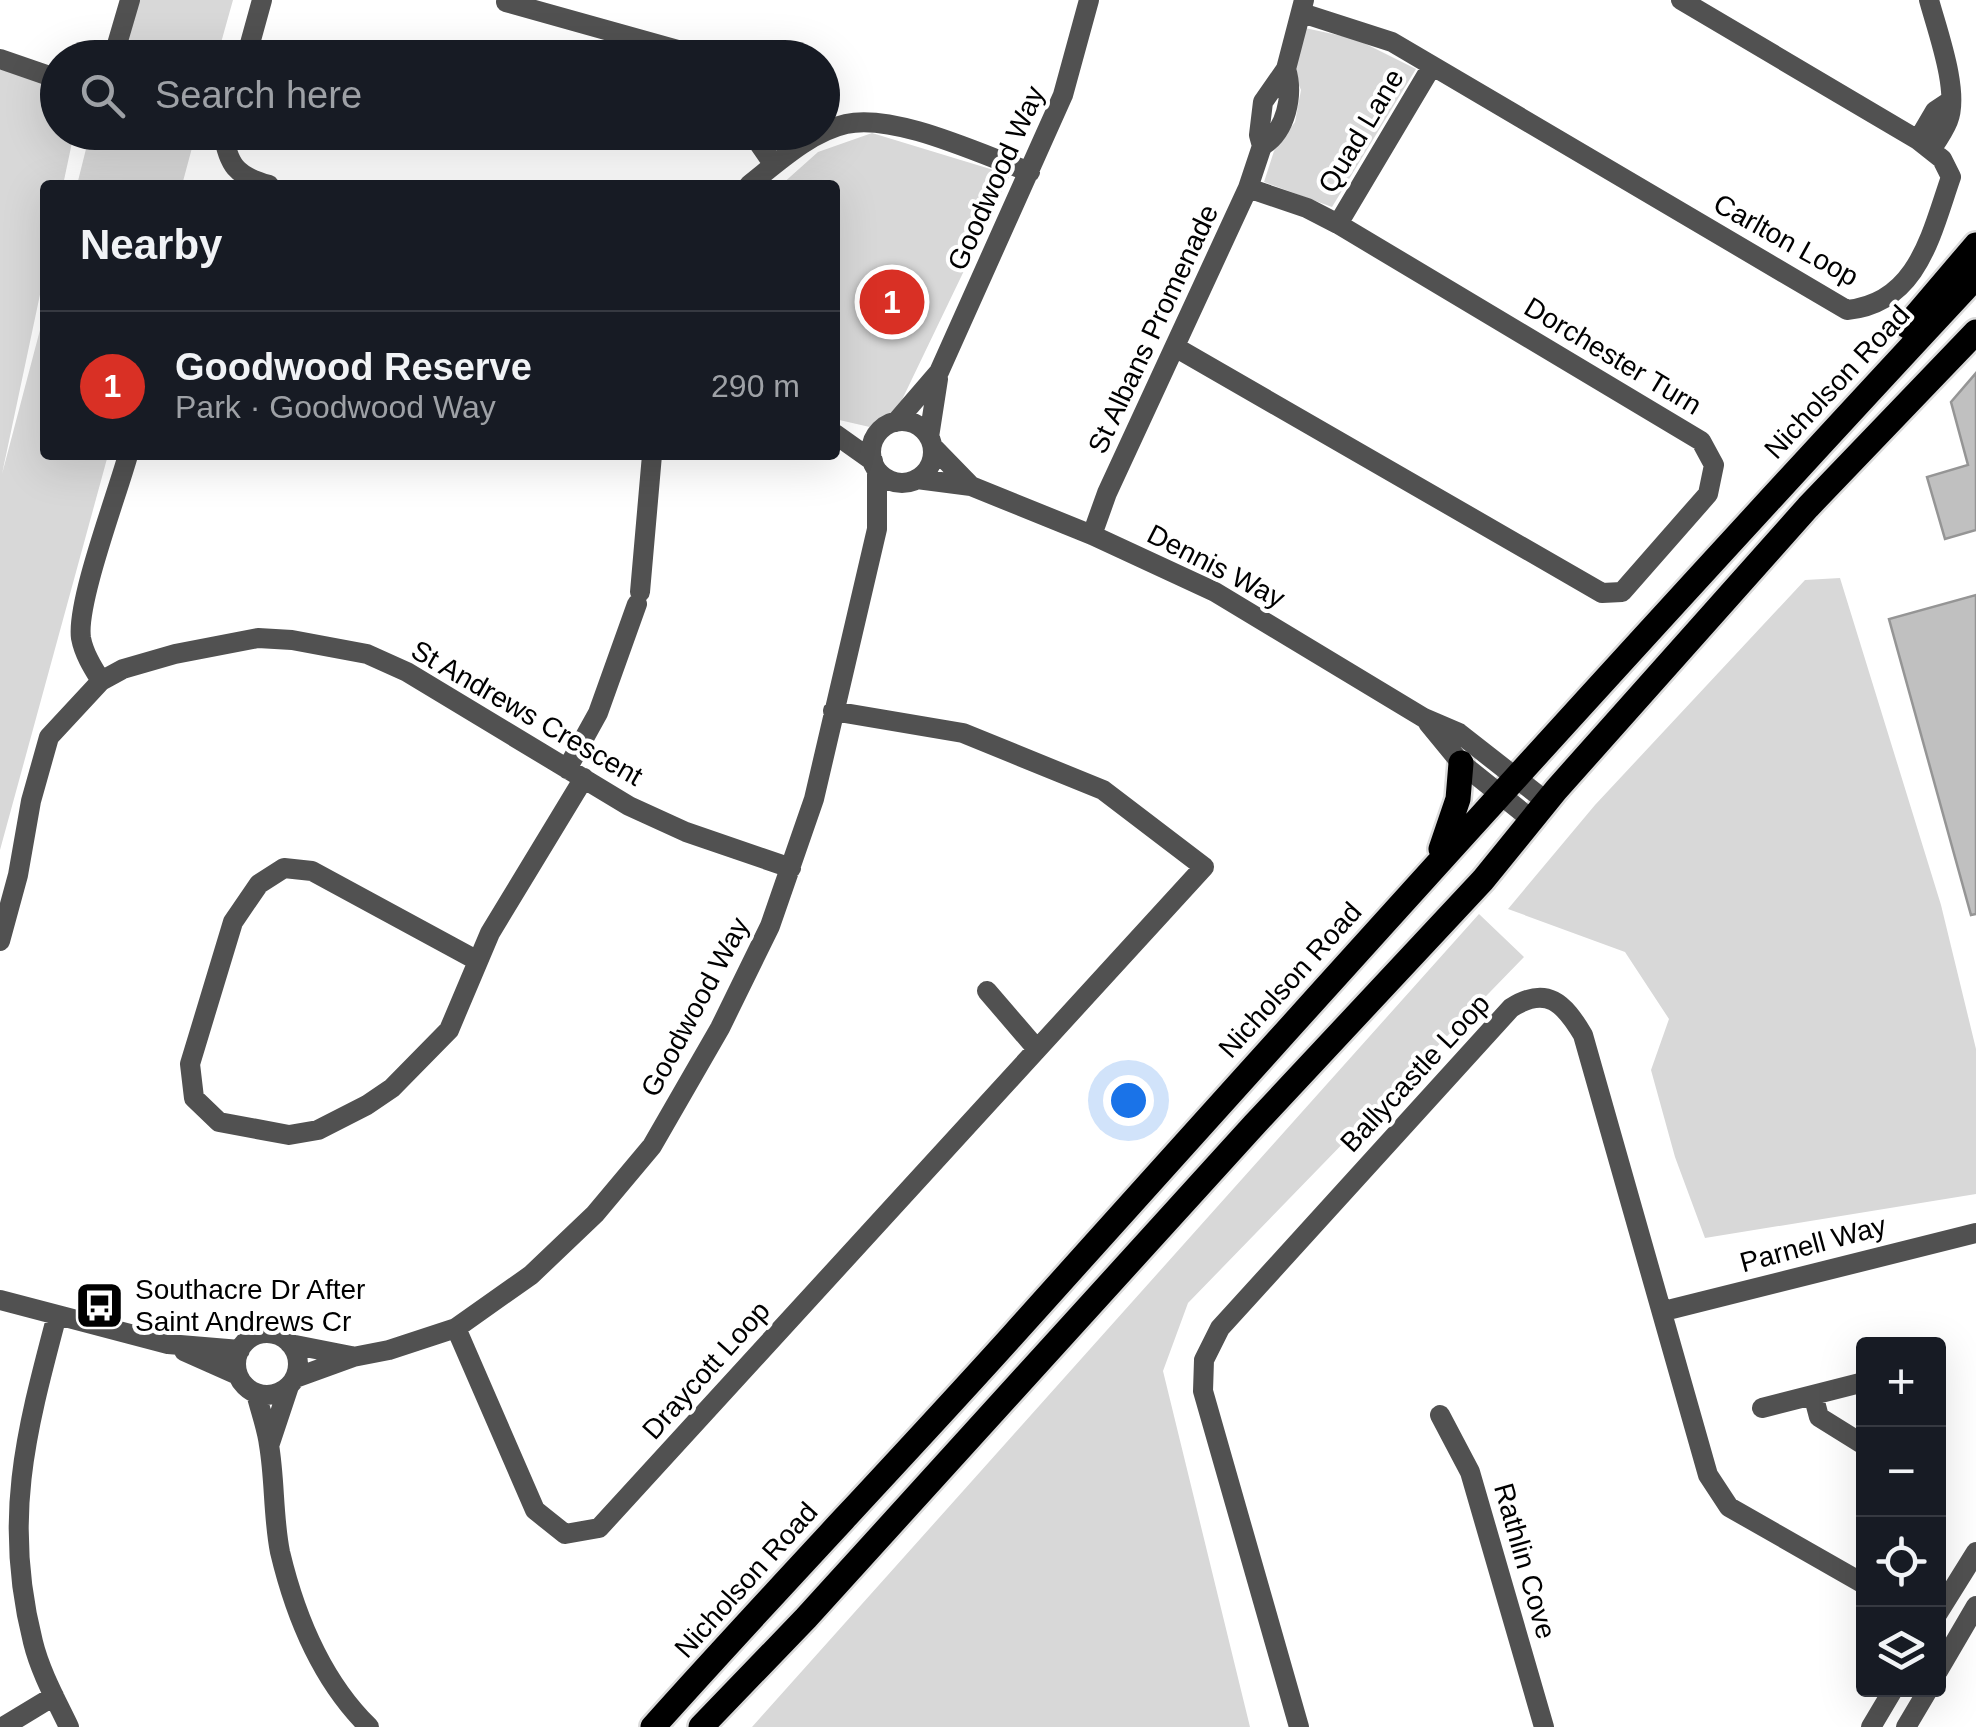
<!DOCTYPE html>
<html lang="en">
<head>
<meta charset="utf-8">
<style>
	body { margin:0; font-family:Arial,sans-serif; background:#20242c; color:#f1f3f6 }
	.controls { position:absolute; right:30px; bottom:30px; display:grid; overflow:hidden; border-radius:10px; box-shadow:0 10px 40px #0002 }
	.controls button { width:90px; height:90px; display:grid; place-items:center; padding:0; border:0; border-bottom:2px solid #363941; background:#171b24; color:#f1f3f6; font:50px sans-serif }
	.you { position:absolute; left:1128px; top:1100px; width:35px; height:35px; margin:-25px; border:8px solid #fff; border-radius:50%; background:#1a73e8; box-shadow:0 0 0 15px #1a73e833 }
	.badge { display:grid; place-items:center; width:65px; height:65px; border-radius:50%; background:#d93025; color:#fff; font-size:32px; font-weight:700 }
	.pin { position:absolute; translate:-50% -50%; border:5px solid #fff; box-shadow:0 2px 10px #0006 }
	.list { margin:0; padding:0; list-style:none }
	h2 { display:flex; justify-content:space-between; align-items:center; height:130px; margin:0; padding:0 40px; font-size:42px }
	h2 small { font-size:32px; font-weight:400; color:#9ea1a6 }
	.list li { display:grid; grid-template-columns:65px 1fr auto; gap:30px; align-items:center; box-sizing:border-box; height:150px; padding:0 40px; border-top:2px solid #363941 }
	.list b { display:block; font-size:38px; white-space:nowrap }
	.list p { margin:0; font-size:32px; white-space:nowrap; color:#9ea1a6 }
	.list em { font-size:32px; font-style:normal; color:#9ea1a6 }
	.icon { flex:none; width:55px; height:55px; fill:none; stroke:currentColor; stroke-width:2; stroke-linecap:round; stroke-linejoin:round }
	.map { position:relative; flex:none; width:1976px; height:1727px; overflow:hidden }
	.search { position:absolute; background:#171b24; box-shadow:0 10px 40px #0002; left:40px; top:40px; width:800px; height:110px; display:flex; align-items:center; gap:25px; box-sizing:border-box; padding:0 35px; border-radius:55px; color:#9ea1a6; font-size:38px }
	.panel { position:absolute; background:#171b24; box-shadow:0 10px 40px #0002; left:40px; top:180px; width:800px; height:280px; border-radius:10px }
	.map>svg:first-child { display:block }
	.green { fill:#d8d8d8 }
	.building { fill:#c0c0c0; stroke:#959595; stroke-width:2.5 }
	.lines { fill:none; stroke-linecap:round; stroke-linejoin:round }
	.major-casing { stroke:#dbdbdb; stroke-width:30 }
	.minor { stroke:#515151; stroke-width:20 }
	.major { stroke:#000; stroke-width:25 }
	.labels { text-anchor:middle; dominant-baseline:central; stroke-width:8; stroke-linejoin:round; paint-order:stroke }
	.street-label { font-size:28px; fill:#000; stroke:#fff }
	.poi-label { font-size:28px; fill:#000; stroke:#fff; text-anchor:start }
</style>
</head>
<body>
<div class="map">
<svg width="1976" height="1727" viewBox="0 0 1976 1727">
	<rect width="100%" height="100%" fill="#fff"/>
	<path class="green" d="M128,0H233L217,57L110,58Z
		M1305,28L1356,39L1416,69L1332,207L1264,182L1274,151L1295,122L1301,90L1294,74Z
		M0,69L57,87L58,132L74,133L63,185H45V271L2,474L45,311V455H108L0,850Z
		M90,133V132L196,133L182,185H77Z
		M872,133L1010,175L887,431L835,419V185H781L818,152Z
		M1840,578L1941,905L1976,1049V1194L1705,1238L1675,1157L1651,1070L1669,1019L1625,952L1508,909L1595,805L1805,580Z
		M1479,914L1524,957L1188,1303L1163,1371L1250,1727H752Z"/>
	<path class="building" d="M1976,373V530L1945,539L1927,477L1968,465L1951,402Z
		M1976,595V914L1971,915L1889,619Z"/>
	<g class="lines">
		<defs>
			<path id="major" d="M1907,326L1976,245
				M1441,849L1458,799L1461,763
				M653,1727C771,1595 894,1467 1013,1335C1332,980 1651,626 1976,277
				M701,1727L806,1618L1254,1125L1483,880L1556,790L1808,507L1976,332"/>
		</defs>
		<use href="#major" class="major-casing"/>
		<path class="minor" d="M1929,0C1937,30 1960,92 1948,121C1944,131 1937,141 1931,150
			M506,2L681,51L690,58
			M1302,13L1392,42L1847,310C1918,303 1931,234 1951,177L1942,159L1918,140L1681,0
			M113,58L130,0
			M246,58L262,0
			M0,59L58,79
			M223,132C228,165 236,176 269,185
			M751,132L774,165
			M1918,140L1935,111L1950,101
			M1262,146C1286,132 1294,95 1286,69L1304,0
			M749,185C777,163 810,132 846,124C895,113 982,155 1030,172
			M1338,224L1432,66
			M1175,347L1602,593L1622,592L1708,494L1714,465L1701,441L1338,224L1307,208L1248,188
			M871 452a31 31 0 1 1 62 0a31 31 0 1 1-62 0Z
			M896,422L939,372L1063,95L1089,0
			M835,434L873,461
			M929,437L938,379
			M933,447L971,486
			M917,479L971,486L1092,535L1215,592L1424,718L1459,733L1547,802
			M1092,535L1107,493L1248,188L1262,146L1259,135L1263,102L1286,69
			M640,592L652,455
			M101,681C93,668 84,654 81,638C76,603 117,495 128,455
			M1428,723L1461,763L1532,820
			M567,769L598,713L637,604
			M0,941L18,875L31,801L49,737L101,681L123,669L175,654L258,638L292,640L367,654L407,672L629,806L686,832L791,868
			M478,961L312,871L284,868L259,884L233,922L190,1064L194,1098L219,1122L289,1135L318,1130L367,1105L392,1088L449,1030L490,933L584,778
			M987,991L1036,1048
			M0,1300L168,1344L240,1350
			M1664,1311L1976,1233
			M57,1315C26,1432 2,1520 33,1642C40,1671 56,1700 69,1727
			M456,1328L535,1510L565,1534L599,1528L1204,867L1103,790L963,733L833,711
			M236 1364a31 31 0 1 1 62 0a31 31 0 1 1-62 0Z
			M290,1344L351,1356
			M184,1351L238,1375
			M295,1378L353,1357L389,1350L456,1328L531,1275L595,1214L652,1146L720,1028L770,926L814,799L877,529V470
			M256,1393C260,1410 267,1428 269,1445C275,1480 273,1517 280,1552C295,1615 322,1681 369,1727
			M1814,1398L1819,1417L1864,1445
			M1762,1408L1864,1382
			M1440,1415L1470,1472L1544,1727
			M270,1443L289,1386
			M1938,1613L1976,1552
			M1938,1671L1976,1606
			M3,1727L54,1696
			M1299,1727L1203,1391L1204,1360L1220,1328L1511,1008C1547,985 1564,1003 1583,1035L1708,1475L1729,1507L1864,1584
			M1871,1727L1893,1690
			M1906,1727L1928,1690"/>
		<use href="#major" class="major"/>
	</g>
	<defs>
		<symbol id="bus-square" viewBox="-11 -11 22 22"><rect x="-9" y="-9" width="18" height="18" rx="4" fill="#000" stroke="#fff"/><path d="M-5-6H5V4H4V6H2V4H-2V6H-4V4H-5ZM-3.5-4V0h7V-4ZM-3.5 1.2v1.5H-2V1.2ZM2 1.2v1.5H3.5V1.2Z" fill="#fff"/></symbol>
	</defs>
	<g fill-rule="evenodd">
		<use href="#bus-square" x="72" y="1278" width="55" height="55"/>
	</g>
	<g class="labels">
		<g class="street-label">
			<text transform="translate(1361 131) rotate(-59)">Quad Lane</text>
			<text transform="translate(996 178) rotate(-66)">Goodwood Way</text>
			<text transform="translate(1786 240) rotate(29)">Carlton Loop</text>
			<text transform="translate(1153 329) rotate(-65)">St Albans Promenade</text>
			<text transform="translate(1613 356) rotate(31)">Dorchester Turn</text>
			<text transform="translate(1837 382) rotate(-47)">Nicholson Road</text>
			<text transform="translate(1216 566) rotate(27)">Dennis Way</text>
			<text transform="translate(527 713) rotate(30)">St Andrews Crescent</text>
			<text transform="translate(1290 980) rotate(-48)">Nicholson Road</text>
			<text transform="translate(695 1007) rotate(-62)">Goodwood Way</text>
			<text transform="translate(1415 1073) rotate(-47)">Ballycastle Loop</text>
			<text transform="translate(1813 1244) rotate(-15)">Parnell Way</text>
			<text transform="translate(706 1370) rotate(-48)">Draycott Loop</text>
			<text transform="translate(1525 1561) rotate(74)">Rathlin Cove</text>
			<text transform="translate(746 1580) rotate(-48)">Nicholson Road</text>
		</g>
		<g class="poi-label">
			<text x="135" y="1289">Southacre Dr After<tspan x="135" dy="32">Saint Andrews Cr</tspan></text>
		</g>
	</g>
</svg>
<div class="controls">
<button>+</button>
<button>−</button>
<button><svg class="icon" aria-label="locate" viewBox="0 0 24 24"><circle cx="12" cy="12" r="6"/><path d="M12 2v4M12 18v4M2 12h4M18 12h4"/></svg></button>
<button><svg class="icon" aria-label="layers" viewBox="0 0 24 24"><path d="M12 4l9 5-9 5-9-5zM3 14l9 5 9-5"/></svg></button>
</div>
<div class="you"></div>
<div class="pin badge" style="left:892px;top:302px">1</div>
<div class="search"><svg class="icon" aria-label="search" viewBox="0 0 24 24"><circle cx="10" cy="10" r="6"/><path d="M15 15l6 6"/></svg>Search here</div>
<section class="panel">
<h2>Nearby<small></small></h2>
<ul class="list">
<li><span class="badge">1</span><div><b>Goodwood Reserve</b><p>Park · Goodwood Way</p></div><em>290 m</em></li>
</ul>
</section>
</div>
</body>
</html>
